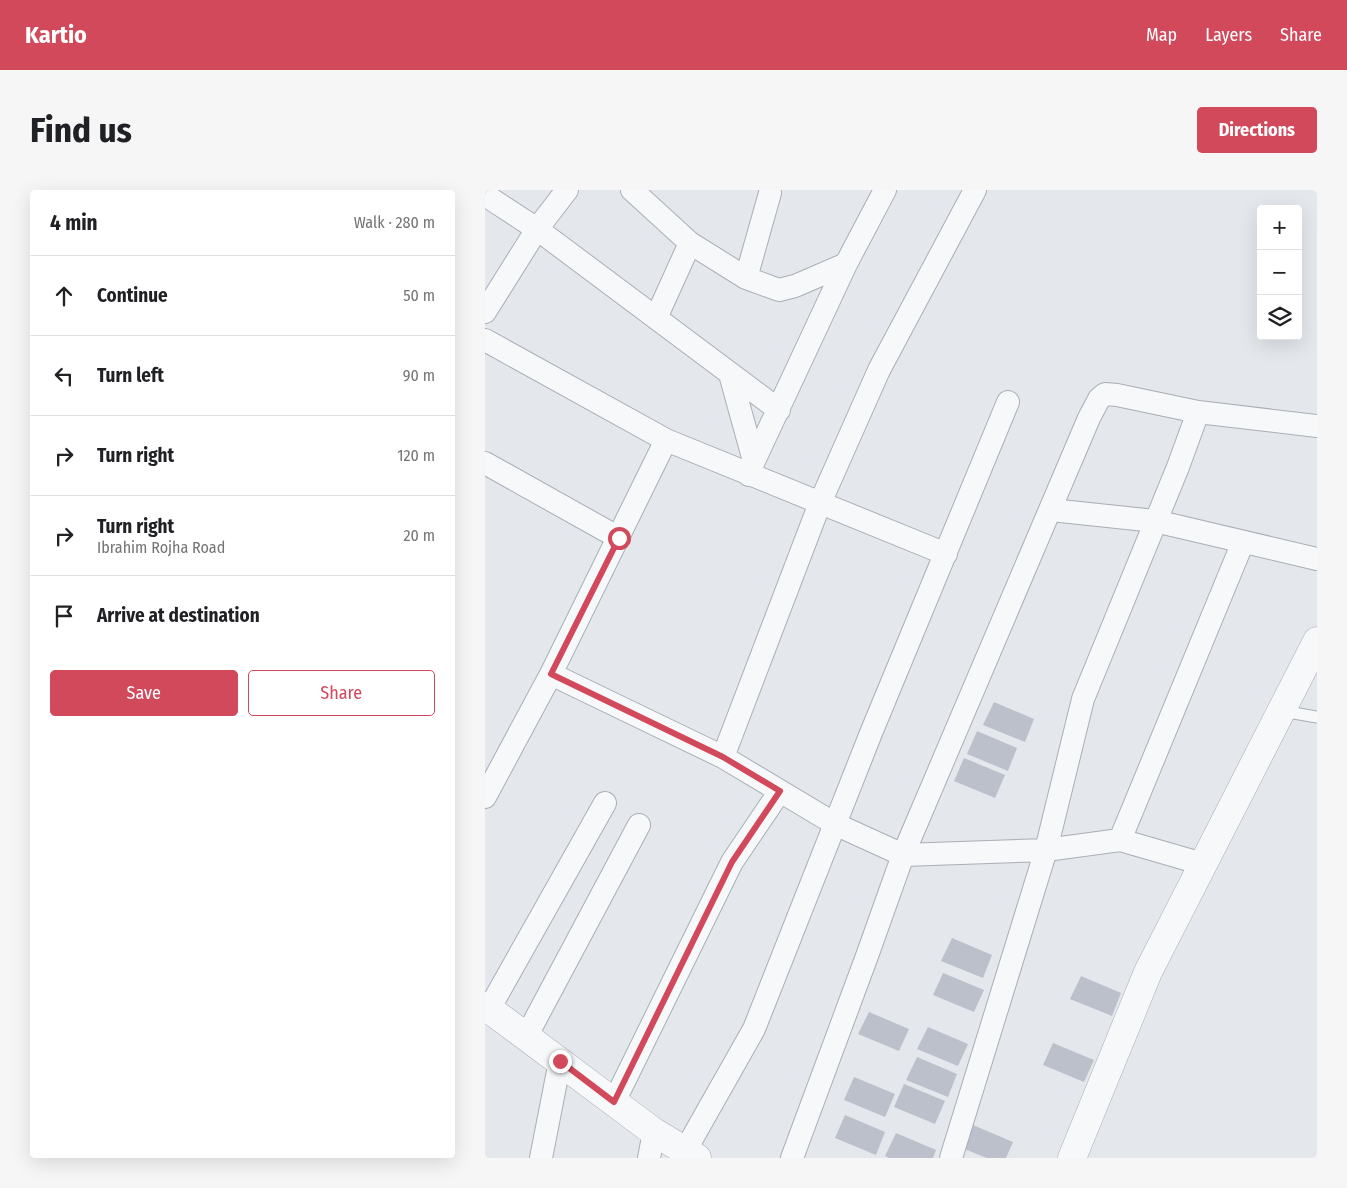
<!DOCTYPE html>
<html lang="en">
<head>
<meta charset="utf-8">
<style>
	body { margin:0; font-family:"Fira Sans Condensed",sans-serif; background:#f6f6f6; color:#202124 }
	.controls { position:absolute; right:15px; top:15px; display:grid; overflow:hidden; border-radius:5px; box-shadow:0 5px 20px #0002 }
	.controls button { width:45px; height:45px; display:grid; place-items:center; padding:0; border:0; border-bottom:1px solid #e0e0e0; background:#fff; color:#202124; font:25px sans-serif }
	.stop { position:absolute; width:15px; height:15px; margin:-11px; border:4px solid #d1495b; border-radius:50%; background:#fff }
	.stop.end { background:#d1495b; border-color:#fff; box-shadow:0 1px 5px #0008 }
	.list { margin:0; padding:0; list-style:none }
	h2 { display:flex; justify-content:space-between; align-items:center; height:65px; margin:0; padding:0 20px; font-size:21px }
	h2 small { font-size:16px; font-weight:400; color:#757577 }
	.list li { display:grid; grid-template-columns:32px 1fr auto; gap:15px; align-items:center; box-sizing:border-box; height:80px; padding:0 20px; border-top:1px solid #e0e0e0 }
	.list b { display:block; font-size:19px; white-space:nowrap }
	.list p { margin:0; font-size:16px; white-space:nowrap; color:#757577 }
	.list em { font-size:16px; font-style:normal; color:#757577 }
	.actions { display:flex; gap:10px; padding:15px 20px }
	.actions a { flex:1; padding:11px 0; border:1px solid #d1495b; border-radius:5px; text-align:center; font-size:18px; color:#d1495b }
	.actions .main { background:#d1495b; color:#fff }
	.icon { flex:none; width:28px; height:28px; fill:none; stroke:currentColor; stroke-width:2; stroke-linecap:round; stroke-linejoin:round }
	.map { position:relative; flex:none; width:832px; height:968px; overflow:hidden; border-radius:5px }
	header { display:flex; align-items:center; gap:30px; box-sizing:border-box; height:70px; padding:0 25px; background:#d1495b; color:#fff }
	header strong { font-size:24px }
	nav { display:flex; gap:28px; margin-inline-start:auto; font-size:18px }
	.intro { display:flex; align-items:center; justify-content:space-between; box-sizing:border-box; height:120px; padding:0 30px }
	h1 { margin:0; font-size:35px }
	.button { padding:12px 22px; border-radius:5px; background:#d1495b; color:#fff; font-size:18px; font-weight:700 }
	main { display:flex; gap:30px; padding:0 30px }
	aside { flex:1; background:#fff; border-radius:5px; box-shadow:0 5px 20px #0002 }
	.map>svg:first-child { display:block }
	.building { fill:#bbc0ca }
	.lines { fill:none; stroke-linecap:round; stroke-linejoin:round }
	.service-casing { stroke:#a9aeb7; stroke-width:13 }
	.minor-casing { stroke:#a9aeb7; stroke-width:24 }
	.tertiary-casing { stroke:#a9aeb7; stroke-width:29 }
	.service { stroke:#f7f8fa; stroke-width:11 }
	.minor { stroke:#f7f8fa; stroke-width:22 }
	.tertiary { stroke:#f7f8fa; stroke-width:28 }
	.route { stroke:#d1495b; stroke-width:6 }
</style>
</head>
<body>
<header>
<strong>Kartio</strong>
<nav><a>Map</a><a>Layers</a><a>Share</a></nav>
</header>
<div class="intro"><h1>Find us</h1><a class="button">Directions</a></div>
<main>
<aside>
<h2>4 min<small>Walk · 280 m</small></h2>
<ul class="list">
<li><svg class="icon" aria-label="ahead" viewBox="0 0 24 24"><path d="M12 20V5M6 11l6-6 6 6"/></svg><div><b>Continue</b></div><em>50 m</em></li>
<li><svg class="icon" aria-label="left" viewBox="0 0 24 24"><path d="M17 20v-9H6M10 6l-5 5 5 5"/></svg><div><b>Turn left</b></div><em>90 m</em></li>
<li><svg class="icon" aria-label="right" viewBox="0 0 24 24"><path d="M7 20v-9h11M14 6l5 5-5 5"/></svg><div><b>Turn right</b></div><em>120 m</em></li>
<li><svg class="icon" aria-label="right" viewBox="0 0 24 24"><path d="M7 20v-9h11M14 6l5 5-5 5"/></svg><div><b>Turn right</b><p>Ibrahim Rojha Road</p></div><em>20 m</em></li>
<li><svg class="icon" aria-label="arrive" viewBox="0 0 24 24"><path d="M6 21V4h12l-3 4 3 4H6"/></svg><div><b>Arrive at destination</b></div></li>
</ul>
<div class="actions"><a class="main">Save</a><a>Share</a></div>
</aside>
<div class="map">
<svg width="832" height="968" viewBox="0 0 832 968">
	<rect width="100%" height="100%" fill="#e4e7ec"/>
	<path class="building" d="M509,512L549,529L540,552L498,535Z
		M492,541L532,558L523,581L482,564Z
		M479,568L520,585L510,608L469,591Z
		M467,748L507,765L498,788L456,771Z
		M458,783L499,800L489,822L448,805Z
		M596,786L636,803L627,826L585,809Z
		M384,822L424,839L414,861L373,844Z
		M443,837L483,854L473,876L432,859Z
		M568,853L609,870L599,892L558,875Z
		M432,867L472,884L463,907L421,890Z
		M369,887L410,904L400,927L359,910Z
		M419,894L460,911L450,934L409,917Z
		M360,925L400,942L391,965L350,948Z
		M488,935L528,952L521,968H502L477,958Z
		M411,943L451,960L448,968H404L400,966Z"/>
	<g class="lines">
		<defs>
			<path id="service" d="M797,521L832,527"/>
			<path id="minor" d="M147,0L205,53L171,128
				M0,5L52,39L294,220
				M205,53L261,88L294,100L310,96L361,74
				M261,88L285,3
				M0,122L52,39L82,0
				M0,150L181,250L461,364
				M245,184L269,271
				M0,273L134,348
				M264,285L269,271L361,74L400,0
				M566,320L670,331L832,369
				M66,484L238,567L350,634L418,665L561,660L635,650L718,674
				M238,567L335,313L394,180L490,0
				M0,607L66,484L181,250
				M635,650L758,352
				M4,819L120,613
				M41,847L154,635
				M129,912L247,672L295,601
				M200,961L269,839L386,543L523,212
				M56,968L75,871
				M164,968L169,942
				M307,968L382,766L418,665L604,228L614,209L620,204L632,205L713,222L832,236
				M466,968L561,660L598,509L693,277L713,222"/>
			<path id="tertiary" d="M0,816L169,942L212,968
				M587,968L663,782L832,451"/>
		</defs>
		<use href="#service" class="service-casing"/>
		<use href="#minor" class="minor-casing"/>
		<use href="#tertiary" class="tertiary-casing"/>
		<use href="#service" class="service"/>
		<use href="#minor" class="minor"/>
		<use href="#tertiary" class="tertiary"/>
	</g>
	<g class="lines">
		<path class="route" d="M75,871L129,912L247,672L295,601L238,567L66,484L134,348"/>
	</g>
</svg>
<div class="controls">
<button>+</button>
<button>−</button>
<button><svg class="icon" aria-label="layers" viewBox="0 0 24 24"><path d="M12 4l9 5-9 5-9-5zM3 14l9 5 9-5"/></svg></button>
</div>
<div class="stop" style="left:134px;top:348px"></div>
<div class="stop end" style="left:75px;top:871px"></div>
</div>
</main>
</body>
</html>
